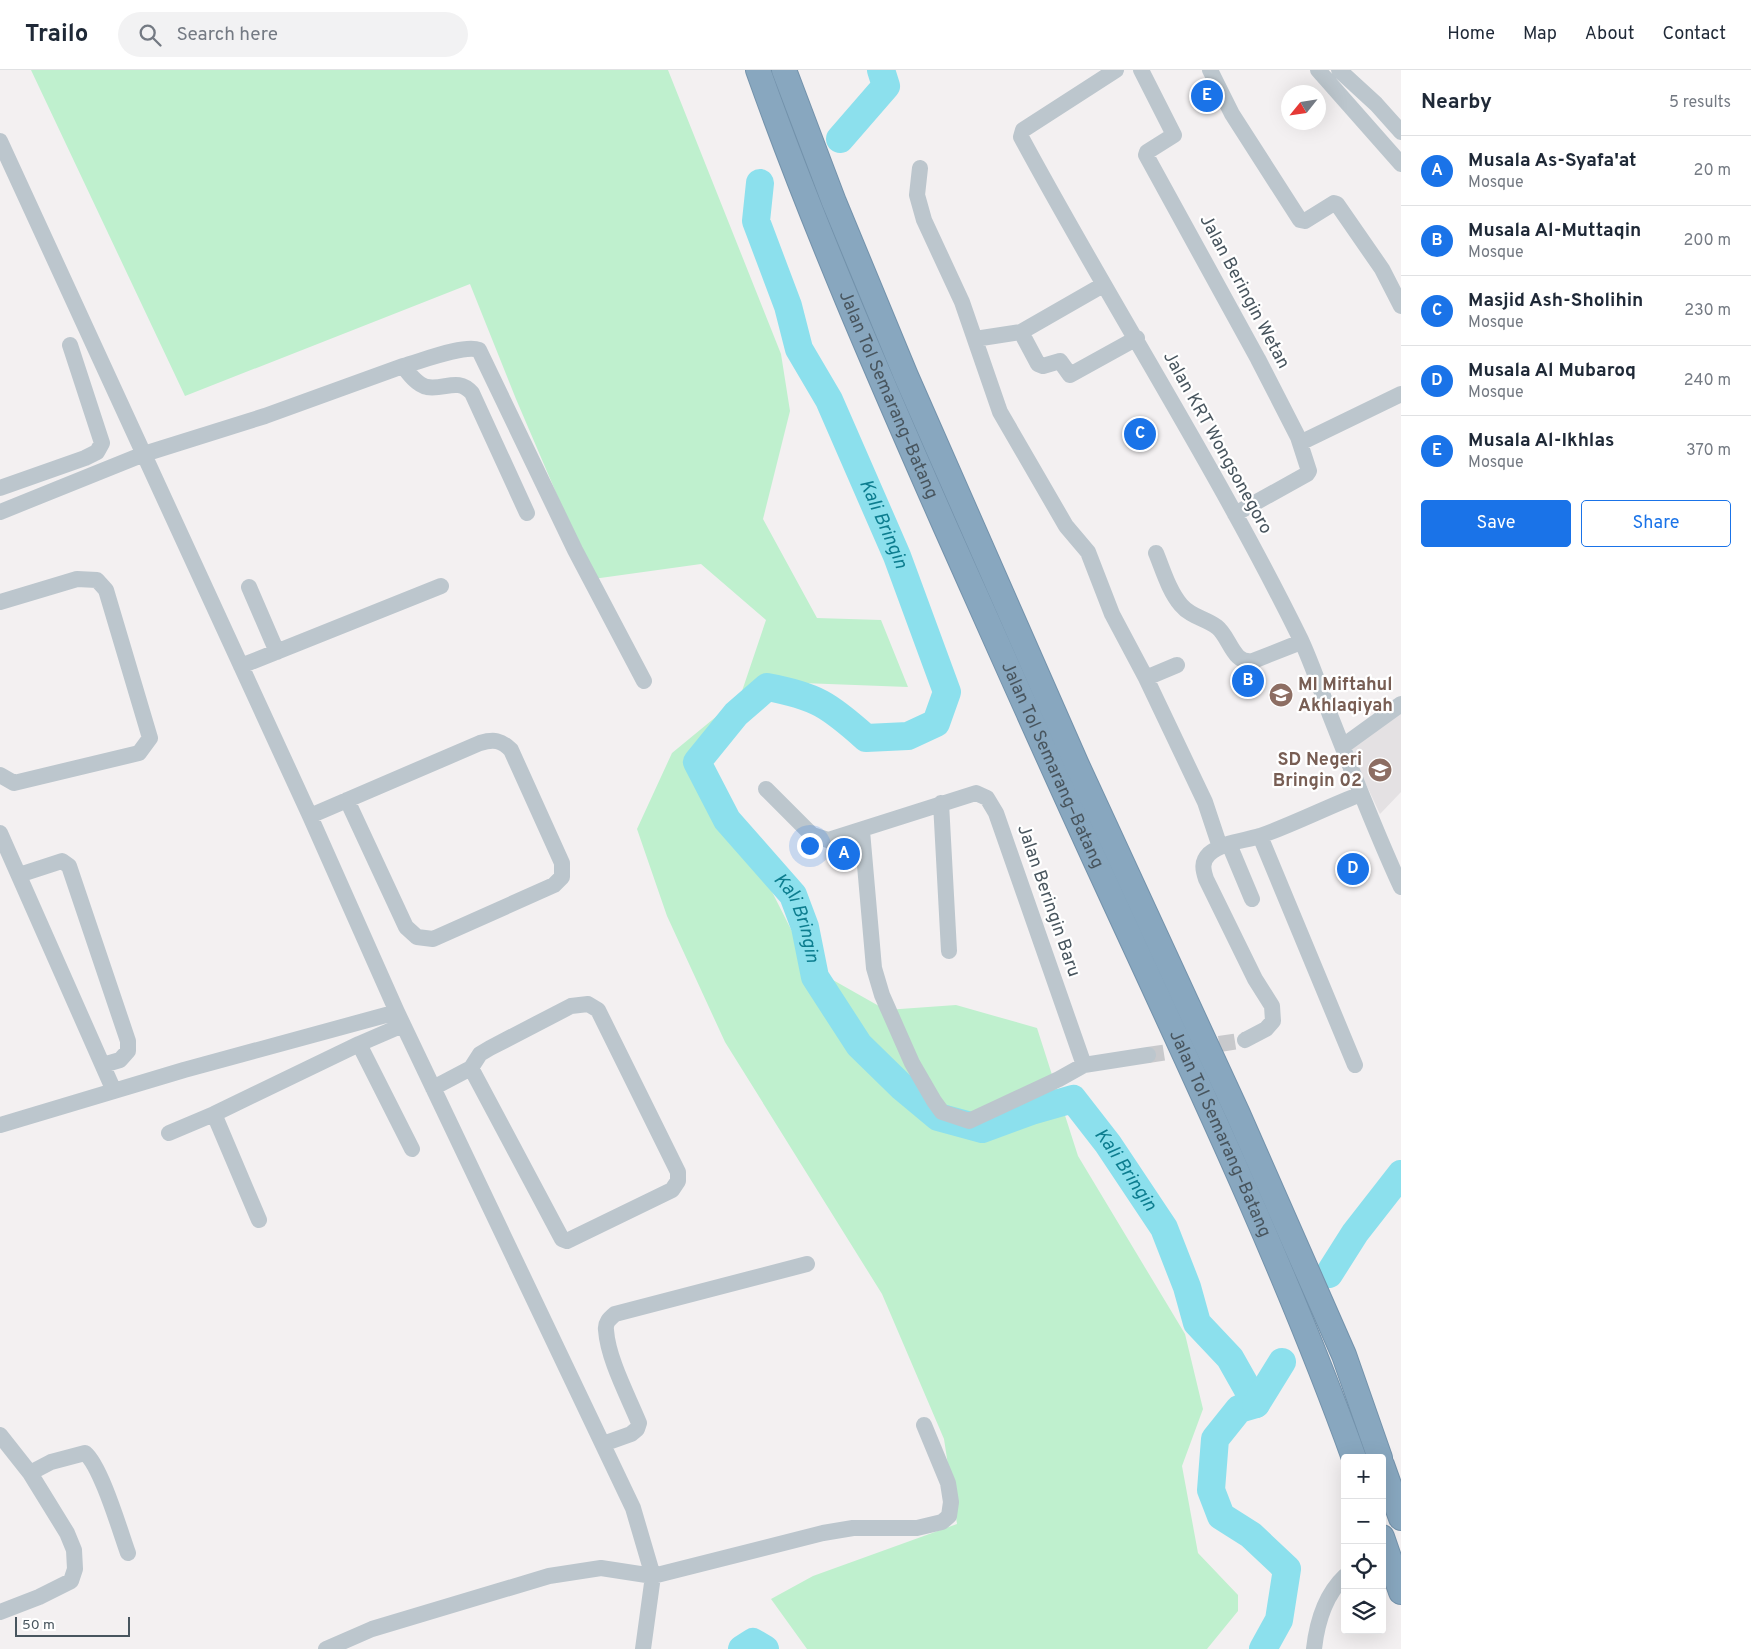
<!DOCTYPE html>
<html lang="en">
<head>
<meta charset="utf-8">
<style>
	body { margin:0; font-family:Overpass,sans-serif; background:#f2f2f3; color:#1f2937 }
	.controls { position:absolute; right:15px; bottom:15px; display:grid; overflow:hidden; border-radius:5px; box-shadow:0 5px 20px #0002 }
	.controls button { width:45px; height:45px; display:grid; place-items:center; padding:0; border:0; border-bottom:1px solid #e0e1e3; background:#fff; color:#1f2937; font:25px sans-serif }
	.compass { position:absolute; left:1281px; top:15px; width:45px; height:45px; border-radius:50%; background:#fff; box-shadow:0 5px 20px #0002; rotate:240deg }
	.scale { position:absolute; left:15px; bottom:12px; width:115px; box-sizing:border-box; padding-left:5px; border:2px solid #48555e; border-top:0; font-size:14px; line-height:18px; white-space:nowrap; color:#48555e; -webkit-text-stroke:4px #fff; paint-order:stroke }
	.you { position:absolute; left:809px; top:775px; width:18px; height:18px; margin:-12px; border:4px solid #fff; border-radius:50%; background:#1a73e8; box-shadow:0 0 0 8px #1a73e833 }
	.badge { display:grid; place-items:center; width:32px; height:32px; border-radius:50%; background:#1a73e8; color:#fff; font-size:16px; font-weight:700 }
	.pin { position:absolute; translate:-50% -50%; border:2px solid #fff; box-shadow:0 1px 5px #0006 }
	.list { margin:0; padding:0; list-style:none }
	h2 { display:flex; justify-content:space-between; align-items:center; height:65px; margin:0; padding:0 20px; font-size:21px }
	h2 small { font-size:16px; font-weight:400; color:#747a83 }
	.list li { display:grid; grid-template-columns:32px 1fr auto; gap:15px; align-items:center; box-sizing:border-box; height:70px; padding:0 20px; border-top:1px solid #e0e1e3 }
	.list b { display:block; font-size:19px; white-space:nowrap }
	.list p { margin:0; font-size:16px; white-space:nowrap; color:#747a83 }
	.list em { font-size:16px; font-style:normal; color:#747a83 }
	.actions { display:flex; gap:10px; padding:15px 20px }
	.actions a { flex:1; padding:11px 0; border:1px solid #1a73e8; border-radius:5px; text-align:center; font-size:18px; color:#1a73e8 }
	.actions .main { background:#1a73e8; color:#fff }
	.icon { flex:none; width:28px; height:28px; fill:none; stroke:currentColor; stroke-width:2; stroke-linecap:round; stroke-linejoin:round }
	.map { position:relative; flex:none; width:1401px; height:1579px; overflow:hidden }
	header { display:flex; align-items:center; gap:30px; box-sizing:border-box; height:70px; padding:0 25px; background:#fff; border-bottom:1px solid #e0e1e3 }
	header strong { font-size:24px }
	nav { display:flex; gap:28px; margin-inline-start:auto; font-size:18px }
	.search { width:350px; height:45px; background:#f2f2f3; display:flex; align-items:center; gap:12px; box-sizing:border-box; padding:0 18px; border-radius:28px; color:#747a83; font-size:19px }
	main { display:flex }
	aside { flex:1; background:#fff }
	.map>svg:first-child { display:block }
	.education { fill:#e4e1e3 }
	.grass { fill:#bff0ce }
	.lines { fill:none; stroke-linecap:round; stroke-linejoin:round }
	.river { stroke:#8ce0ed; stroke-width:28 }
	.minor-tunnel { stroke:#c8c9cc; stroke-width:16; stroke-dasharray:16 8; stroke-linecap:butt }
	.highway-casing { stroke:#7392ab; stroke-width:26 }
	.minor { stroke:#bcc6cd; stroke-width:16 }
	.highway { stroke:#88a7bf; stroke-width:24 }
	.labels { text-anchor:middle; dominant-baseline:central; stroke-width:4.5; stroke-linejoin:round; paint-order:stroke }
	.street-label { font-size:18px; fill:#48555e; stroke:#fff }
	.education-label { font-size:18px; font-weight:bold; fill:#785e54; stroke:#fff; text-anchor:start }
	.water-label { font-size:19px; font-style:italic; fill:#0c7d8f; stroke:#fff }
</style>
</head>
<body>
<header>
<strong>Trailo</strong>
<div class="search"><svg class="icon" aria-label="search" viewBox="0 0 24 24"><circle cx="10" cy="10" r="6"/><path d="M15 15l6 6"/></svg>Search here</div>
<nav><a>Home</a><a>Map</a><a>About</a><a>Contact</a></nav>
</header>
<main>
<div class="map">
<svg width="1401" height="1579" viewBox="0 0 1401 1579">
	<rect width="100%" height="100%" fill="#f3f0f1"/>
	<path class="education" d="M1401,641V722L1380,744L1349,678Z"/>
	<path class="grass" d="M31,0H668L781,284L790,341L763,449L817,548L881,550L908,617L802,613L752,642L714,689L709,704L717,738L762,802L810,897L886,940L956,935L1037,958L1078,1086L1185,1264L1203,1339L1182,1396L1198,1483L1238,1525V1541L1207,1579H807L771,1529L813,1506L957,1454L944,1369L882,1224L725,972L667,846L637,759L672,683L740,627L766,550L701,494L593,509L516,329L470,214L185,326Z"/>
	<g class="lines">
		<g class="river">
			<path d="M840,69L886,16L881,0"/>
			<path id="s1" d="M760,113L756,151L788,236L799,279L829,330L897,486L947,622L936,653L908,666L866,668C829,635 816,626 767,617L736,644L697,692L727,750L793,825L805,857L815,907L859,975L902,1017L938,1047L982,1059L1031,1041L1073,1029L1108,1074L1164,1158L1187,1217L1197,1253L1230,1288L1256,1334L1239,1339L1215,1369L1211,1420L1221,1446L1251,1465L1287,1499L1279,1550L1263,1579"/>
			<path d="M1329,1204L1355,1163L1401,1104"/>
			<path d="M1256,1334L1282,1292"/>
			<path d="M742,1579L753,1572L765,1579"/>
		</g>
		<path class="minor-tunnel" d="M1148,985L1245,970"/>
		<defs>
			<g id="highway">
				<path id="s2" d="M758,0C813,155 879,306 945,456C999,577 1052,697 1107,816C1194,1005 1283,1192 1354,1388"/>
				<path d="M784,0L834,132L906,306L1077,695L1238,1044L1315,1219L1344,1285L1380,1388"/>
				<path d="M1382,1395L1401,1448"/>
				<path d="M1382,1467L1401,1522"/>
			</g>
		</defs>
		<use href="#highway" class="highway-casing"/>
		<path class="minor" d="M1116,0L1023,60L1021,67C1112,236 1216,397 1301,570C1312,594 1321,620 1330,645C1353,703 1375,761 1401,817
			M1141,0L1174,65L1147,82L1146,85L1258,289L1298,367L1309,401L1307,404L1235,444
			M1210,0L1232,44L1300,150L1305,151L1334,133L1337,134L1382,199L1401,236
			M1318,0L1401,94
			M1339,0L1376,34L1401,62
			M0,71L310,746L397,942
			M920,98L917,125L924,150L962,232L1000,342L1066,456L1088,482L1112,544L1146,608
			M1103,215L1021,262L1038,294L1043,296L1060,291L1070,305L1137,268
			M975,269L1021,262
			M403,296C419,292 464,274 479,280L575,480L644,611
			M1300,373L1401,324
			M0,418L85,388L97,382L102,373L70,275
			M0,442L144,384L265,346L403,296C409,304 417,315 427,317C445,320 458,307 472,323L527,443
			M1156,483C1163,500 1169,521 1181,535C1191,547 1205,548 1217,557C1230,567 1233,595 1253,591L1301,572
			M249,517L277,582
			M0,532L77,509L97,510L106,520L150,668L139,683L14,713L0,705
			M1177,595L1146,608L1205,732L1220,777
			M241,596L441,516
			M1343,676L1401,634
			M766,719L812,765L828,770L976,723L987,728L996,743L1084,995
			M941,733L949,881
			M310,746L480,673C494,669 501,670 511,680L562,793V807L554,815L433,869L417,867L406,857L347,730
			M862,761L874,898L882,925L912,993L934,1031L942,1042L969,1051L1059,1009L1084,995L1148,985
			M0,763L114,1021
			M1260,766L1355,995
			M1229,774L1252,829
			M19,805L62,791L69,796L128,971V981L120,990L103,995
			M403,955L359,974L412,1079
			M1245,970L1266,959L1273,951L1272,936L1255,909L1206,809C1203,800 1201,792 1209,784C1222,772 1244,771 1260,766C1294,754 1327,737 1361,724
			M433,1018L471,998L562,1169L567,1171L672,1120L678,1111V1102L598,940L588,934L571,936L490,978L480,984L471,998
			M214,1044L259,1150
			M0,1055L184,1000L397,942L633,1438L653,1506L643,1579
			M169,1063L214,1044L359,974
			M0,1365L30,1403L67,1463L74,1480L75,1499L71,1511L39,1527L0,1542
			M603,1374L631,1364L637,1359L639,1353C628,1326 608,1289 606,1260C605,1253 609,1249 615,1244L807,1194
			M30,1403L51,1392L85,1383C101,1396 120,1461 128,1483
			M326,1579L372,1559L549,1506L601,1498L653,1506L823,1463L853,1458H917L942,1452L949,1446L951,1432L948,1413L924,1355
			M1314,1579C1317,1552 1325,1525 1345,1506"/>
		<use href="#highway" class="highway"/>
	</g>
	<defs>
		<symbol id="school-disc" viewBox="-11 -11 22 22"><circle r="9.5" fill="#8d6e63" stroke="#fff"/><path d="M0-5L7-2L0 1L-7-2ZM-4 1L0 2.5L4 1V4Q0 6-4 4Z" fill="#fff"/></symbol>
	</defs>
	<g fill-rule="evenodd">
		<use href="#school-disc" x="1267" y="611" width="28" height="28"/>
		<use href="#school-disc" x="1366" y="686" width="28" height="28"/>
	</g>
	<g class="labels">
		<g class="street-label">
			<text transform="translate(1244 222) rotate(62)">Jalan Beringin Wetan</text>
			<text stroke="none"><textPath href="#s2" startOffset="350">Jalan Tol Semarang–Batang</textPath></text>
			<text transform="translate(1217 373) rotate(61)">Jalan KRT Wongsonegoro</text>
			<text stroke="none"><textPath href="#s2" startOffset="755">Jalan Tol Semarang–Batang</textPath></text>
			<text transform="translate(1048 831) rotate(71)">Jalan Beringin Baru</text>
			<text stroke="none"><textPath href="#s2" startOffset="1160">Jalan Tol Semarang–Batang</textPath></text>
		</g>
		<g class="education-label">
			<text x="1298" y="615">MI Miftahul<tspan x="1298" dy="21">Akhlaqiyah</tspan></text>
			<text x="1362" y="690" text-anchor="end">SD Negeri<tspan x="1362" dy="21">Bringin 02</tspan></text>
		</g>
		<g class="water-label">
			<text stroke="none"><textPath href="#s1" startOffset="368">Kali Bringin</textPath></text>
			<text stroke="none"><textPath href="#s1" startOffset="1058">Kali Bringin</textPath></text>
			<text stroke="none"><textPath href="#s1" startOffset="1538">Kali Bringin</textPath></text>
		</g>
	</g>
</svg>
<div class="controls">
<button>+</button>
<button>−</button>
<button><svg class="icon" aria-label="locate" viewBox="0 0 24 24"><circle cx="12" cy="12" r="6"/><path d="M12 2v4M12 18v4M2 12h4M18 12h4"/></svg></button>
<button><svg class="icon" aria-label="layers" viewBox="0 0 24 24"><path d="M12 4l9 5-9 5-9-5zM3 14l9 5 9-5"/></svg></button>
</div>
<svg class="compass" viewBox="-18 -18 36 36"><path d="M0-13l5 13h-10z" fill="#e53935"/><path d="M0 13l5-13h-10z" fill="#747a83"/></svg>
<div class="scale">50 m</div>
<div class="you"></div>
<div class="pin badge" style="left:844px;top:784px">A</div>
<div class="pin badge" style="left:1248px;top:611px">B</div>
<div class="pin badge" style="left:1140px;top:364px">C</div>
<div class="pin badge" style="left:1353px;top:799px">D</div>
<div class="pin badge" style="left:1207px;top:26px">E</div>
</div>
<aside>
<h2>Nearby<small>5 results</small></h2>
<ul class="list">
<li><span class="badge">A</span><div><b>Musala As-Syafa'at</b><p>Mosque</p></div><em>20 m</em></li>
<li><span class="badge">B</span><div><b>Musala Al-Muttaqin</b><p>Mosque</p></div><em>200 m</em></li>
<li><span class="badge">C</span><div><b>Masjid Ash-Sholihin</b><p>Mosque</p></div><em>230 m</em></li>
<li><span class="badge">D</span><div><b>Musala Al Mubaroq</b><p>Mosque</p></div><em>240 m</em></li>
<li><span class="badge">E</span><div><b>Musala Al-Ikhlas</b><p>Mosque</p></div><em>370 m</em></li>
</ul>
<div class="actions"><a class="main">Save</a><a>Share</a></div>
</aside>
</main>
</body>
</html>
